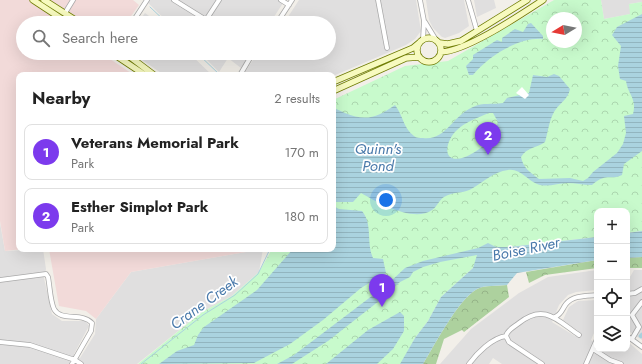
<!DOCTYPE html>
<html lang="en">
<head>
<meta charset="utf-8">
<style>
	body { margin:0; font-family:Jost,sans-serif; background:#f2f2f2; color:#222 }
	.controls { position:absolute; right:12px; bottom:12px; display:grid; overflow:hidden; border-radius:8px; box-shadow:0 4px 16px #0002 }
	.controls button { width:36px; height:36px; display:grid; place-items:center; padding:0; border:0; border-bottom:1px solid #e0e0e0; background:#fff; color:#222; font:20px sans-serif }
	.compass { position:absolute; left:546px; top:12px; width:36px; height:36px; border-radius:50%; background:#fff; box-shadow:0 4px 16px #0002; rotate:260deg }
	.you { position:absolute; left:386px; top:200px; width:14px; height:14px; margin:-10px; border:3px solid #fff; border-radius:50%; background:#1a73e8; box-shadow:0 0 0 6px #1a73e833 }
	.badge { display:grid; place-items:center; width:26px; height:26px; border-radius:50%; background:#7c3aed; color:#fff; font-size:13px; font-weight:700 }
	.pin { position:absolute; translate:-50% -33px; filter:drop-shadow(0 1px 2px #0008) }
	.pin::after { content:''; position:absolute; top:21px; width:14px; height:12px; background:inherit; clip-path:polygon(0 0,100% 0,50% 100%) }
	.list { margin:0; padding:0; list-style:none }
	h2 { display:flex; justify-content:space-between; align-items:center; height:52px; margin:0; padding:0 16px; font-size:17px }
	h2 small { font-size:13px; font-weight:400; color:#767676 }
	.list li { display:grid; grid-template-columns:26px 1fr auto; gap:12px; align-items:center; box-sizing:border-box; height:56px; margin:0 8px 8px; padding:0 8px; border:1px solid #e0e0e0; border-radius:8px }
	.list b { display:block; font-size:15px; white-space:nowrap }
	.list p { margin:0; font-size:13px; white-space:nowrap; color:#767676 }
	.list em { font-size:13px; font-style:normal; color:#767676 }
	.icon { flex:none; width:22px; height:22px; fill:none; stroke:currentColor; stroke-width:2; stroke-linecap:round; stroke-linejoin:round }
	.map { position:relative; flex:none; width:642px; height:364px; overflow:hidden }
	.search { position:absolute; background:#fff; box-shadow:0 4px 16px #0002; left:16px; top:16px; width:320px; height:44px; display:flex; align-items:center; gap:10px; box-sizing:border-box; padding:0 14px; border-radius:22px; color:#767676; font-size:15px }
	.panel { position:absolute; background:#fff; box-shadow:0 4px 16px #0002; left:16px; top:72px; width:320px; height:180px; border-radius:8px }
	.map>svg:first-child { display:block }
	.residential { fill:#e0dfdf }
	.commercial { fill:#f2dad9 }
	.forest { fill:url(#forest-crowns) }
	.park { fill:url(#park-crowns); fill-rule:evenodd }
	.water { fill:url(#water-rules); fill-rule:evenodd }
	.pier { fill:#fff }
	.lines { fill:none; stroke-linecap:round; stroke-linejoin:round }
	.stream { stroke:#aad3df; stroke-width:1 }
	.canal { stroke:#aad3df; stroke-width:4.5 }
	.street-casing { stroke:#a9a9a9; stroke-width:5.5 }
	.secondary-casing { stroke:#707d05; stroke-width:7 }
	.street { stroke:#fff; stroke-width:4 }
	.secondary { stroke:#f7fabf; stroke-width:5.5 }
	.labels { text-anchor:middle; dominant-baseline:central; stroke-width:3.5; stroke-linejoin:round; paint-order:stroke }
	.water-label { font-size:15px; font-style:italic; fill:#4a7aab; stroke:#fff }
</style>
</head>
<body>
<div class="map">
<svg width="642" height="364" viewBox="0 0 642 364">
	<defs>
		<pattern id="forest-crowns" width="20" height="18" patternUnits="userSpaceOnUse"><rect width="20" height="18" fill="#add19e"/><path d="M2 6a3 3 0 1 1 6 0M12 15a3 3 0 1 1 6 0" fill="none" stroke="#95b388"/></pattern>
		<pattern id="park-crowns" width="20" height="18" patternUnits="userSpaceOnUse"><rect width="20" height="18" fill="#c8facc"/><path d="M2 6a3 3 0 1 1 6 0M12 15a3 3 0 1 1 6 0" fill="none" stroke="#acd6af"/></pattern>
		<pattern id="water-rules" width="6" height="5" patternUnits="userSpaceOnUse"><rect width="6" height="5" fill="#aad3df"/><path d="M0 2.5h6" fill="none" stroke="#92b5bf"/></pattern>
	</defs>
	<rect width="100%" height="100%" fill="#f2efe9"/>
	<path class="residential" d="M145,0H285L270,23H169Z
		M299,0H416L421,31L415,39L406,45L333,76L249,75L245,72L255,57L260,60L265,53H329V23H284Z
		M426,0H464L469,26L459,33L445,38L442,37L433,28L429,20Z
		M474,0H494L496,8L477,17Z
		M601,0H642V2L629,4L631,14L604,19Z
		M145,13L153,19L157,23H138Z
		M132,53H189L212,75H164Z
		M200,53H251L241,68L228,58L219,72Z
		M0,223L5,251L43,249L46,269L44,278L52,314L62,321H86L89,326L74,354L80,358L95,334L96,319L131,272L263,249L259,272L232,296L202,312L137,364H0Z
		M597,270V290L576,292L568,295L559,305L552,322L575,336L578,331L563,320L569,307L578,301L597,300V326L591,340L597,344V349H627V341L642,354V364H502L493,358L489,364H440L471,329L519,293L548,277Z
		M634,270H642V340L627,330V282Z"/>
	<path class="commercial" d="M0,0H133L139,5L126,23H23V53H105L104,55L134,75H19V249H23L5,251L0,221Z
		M49,249H263L131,272L96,319L86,311L59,306Z"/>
	<path class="forest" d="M642,257V268H627V258Z
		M597,260V268L545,275L529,283L526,272Z
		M507,285L509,297L464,332L462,330L444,339L436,364H423C436,343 457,301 477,289C484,285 499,286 507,285Z"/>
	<path class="park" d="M554,0H601L604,19L630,14L629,4L642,2V231L627,233V211H597V237L509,247H496L441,297L428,321L415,338L401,364H138L202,312L232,296L259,272L272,249H333V100L405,66L448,61ZM552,18H576V42H552Z"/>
	<path class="water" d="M642,14V151L624,164L622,175C610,181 607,172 592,185C583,185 575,183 567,183C558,183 547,188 537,184C527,180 520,168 508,170C493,172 485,181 473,188C465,194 453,191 444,197C439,200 437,207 432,210C414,223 378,203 361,193L353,202H333V108C338,109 340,111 345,113C366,122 378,117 395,105C403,115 403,128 414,136C416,138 420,138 423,138C446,141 452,116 473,107C483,102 492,105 503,103L507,98L529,93L533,75L547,77L554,74L559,76L570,89C568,100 559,103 554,112C549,121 548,132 545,142C537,148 527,147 521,157C523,168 531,173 539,179L570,178L583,181L588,178L593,172L617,153L623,144L626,133L624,116L633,114C637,98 628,95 626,81L620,79L618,66L621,46L612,35L617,27ZM489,113H493L498,122C496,127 495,133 492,137C487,145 463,163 452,158C442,154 450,136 456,131C465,122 477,118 489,113Z
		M531,23L543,36V39C519,37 488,56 473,75H469L466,66L473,59V55L497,40L502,42V38L515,29L523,32L528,24Z
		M333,206L339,209L362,211C373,224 366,242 373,258L383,259L386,273L361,288L323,320L290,344L254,363L159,364L177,351L194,345L198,335L204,327L257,290L293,249H333Z
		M642,231V257L627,258V233Z
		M597,237V260L517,273L507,285C498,286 484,285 477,289C457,301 436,343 423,364H400L415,338L428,321L441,297L473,268L477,255L440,262L423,267L413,272L410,277L400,282L379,301L328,341L292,364H277L294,355L389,283L405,268L423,261L478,248L488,243L496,247H509Z
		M400,312L404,316V331L393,349L377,364H326L368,330Z"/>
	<path class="pier" d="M522,87L529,95L525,99L516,93Z"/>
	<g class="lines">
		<path class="stream" d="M150,7L167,23
			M197,53L220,75
			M141,364L203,315L235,295L258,274L270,249"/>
		<path class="canal" d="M641,336L642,335"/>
		<defs>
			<path id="street" d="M174,0L211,23
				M281,0L289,5
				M378,0L387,48
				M420,0L424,21L423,40
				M468,0L477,31
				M65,13L73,0
				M425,22L436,40
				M132,23L147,0
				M204,23L219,0
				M277,23L292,0
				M240,75L253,53
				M0,280L46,274L48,277C50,287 50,300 54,309C61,322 82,312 92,323L91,331L72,364
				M627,294L635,293L642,289
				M555,317C562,314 562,309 566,304C573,295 587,296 597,295
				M506,336C507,330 514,327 519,323C544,303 557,320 579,335
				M506,336L509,342L542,364
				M627,336L642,347
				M632,339L639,327L632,315L642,302
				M0,342L30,345L75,360L81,364
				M593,349L610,360L621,364
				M469,364C477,353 492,338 506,336
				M586,364L597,339"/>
			<path id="secondary" d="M33,0L68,23
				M44,0L80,23
				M417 50a12 12 0 1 1 24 0a12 12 0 1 1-24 0Z
				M440,43L448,44L461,41L527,0
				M441,52C467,51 520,15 543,0
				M112,53L145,75
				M125,53L154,75
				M333,82L413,48L419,43
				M333,91L406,58L419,57"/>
		</defs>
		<use href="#street" class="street-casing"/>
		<use href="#secondary" class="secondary-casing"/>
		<use href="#street" class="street"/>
		<use href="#secondary" class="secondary"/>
	</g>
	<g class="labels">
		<g class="water-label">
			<text x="378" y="149">Quinn's<tspan x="378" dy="17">Pond</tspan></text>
			<text transform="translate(526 249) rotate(-12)">Boise River</text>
			<text transform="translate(204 303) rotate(-36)">Crane Creek</text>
		</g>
	</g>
</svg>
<div class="controls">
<button>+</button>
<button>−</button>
<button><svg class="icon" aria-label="locate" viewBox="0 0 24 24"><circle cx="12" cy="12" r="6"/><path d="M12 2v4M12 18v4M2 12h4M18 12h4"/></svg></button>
<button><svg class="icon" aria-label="layers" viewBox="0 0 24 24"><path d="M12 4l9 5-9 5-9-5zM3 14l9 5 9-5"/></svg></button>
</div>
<svg class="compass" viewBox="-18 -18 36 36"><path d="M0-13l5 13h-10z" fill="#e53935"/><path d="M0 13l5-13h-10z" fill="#767676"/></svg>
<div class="you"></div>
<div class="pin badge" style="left:382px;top:307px">1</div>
<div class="pin badge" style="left:488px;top:155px">2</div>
<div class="search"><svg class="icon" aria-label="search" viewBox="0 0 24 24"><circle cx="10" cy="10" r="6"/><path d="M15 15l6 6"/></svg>Search here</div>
<section class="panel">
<h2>Nearby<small>2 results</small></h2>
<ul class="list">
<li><span class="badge">1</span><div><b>Veterans Memorial Park</b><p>Park</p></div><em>170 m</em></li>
<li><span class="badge">2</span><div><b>Esther Simplot Park</b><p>Park</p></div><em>180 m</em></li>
</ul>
</section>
</div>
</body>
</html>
